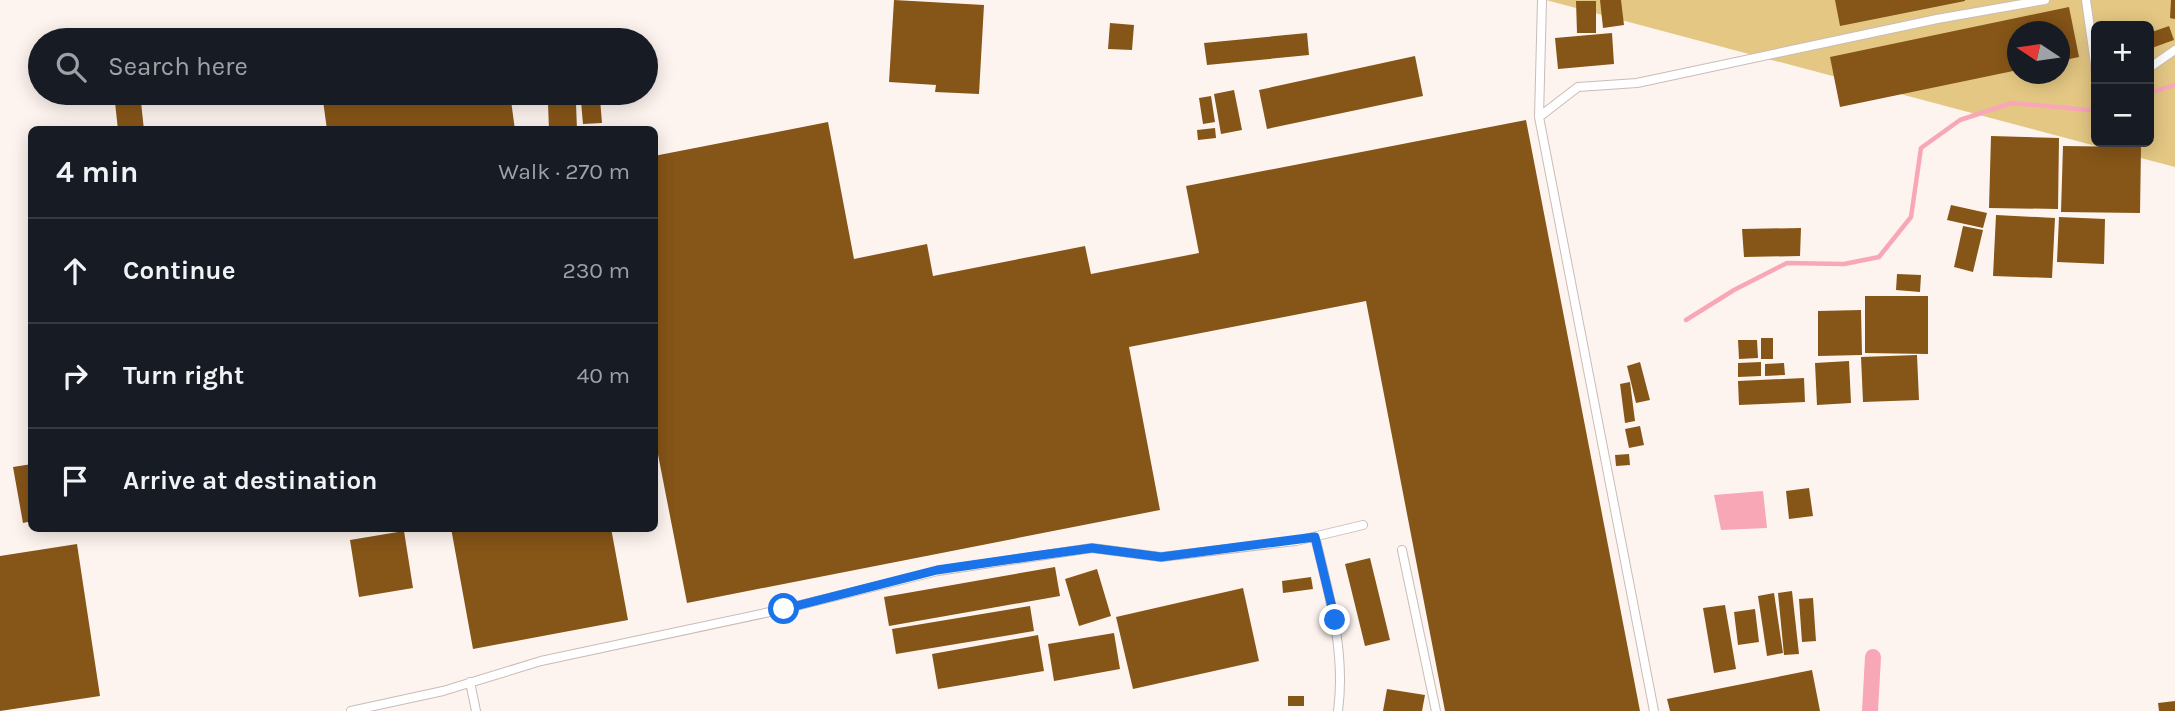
<!DOCTYPE html>
<html lang="en">
<head>
<meta charset="utf-8">
<style>
	body { margin:0; font-family:Karla,sans-serif; background:#20242c; color:#f1f3f6 }
	.controls { position:absolute; right:21px; top:21px; display:grid; overflow:hidden; border-radius:10px; box-shadow:0 4px 18px #0003 }
	.controls button { width:63px; height:63px; display:grid; place-items:center; padding:0; border:0; border-bottom:2px solid #363941; background:#171b24; color:#f1f3f6; font:35px sans-serif }
	.compass { position:absolute; left:2007px; top:21px; width:63px; height:63px; border-radius:50%; background:#171b24; box-shadow:0 4px 18px #0003; rotate:283deg }
	.stop { position:absolute; width:21px; height:21px; margin:-16px; border:5px solid #1a73e8; border-radius:50%; background:#fff }
	.stop.end { background:#1a73e8; border-color:#fff; box-shadow:0 2px 7px #0008 }
	.list { margin:0; padding:0; list-style:none }
	h2 { display:flex; justify-content:space-between; align-items:center; height:91px; margin:0; padding:0 28px; font-size:30px }
	h2 small { font-size:23px; font-weight:400; color:#9ea1a6 }
	.list li { display:grid; grid-template-columns:46px 1fr auto; gap:21px; align-items:center; box-sizing:border-box; height:105px; padding:0 28px; border-top:2px solid #363941 }
	.list b { display:block; font-size:26px; white-space:nowrap }
	.list em { font-size:23px; font-style:normal; color:#9ea1a6 }
	.icon { flex:none; width:38px; height:38px; fill:none; stroke:currentColor; stroke-width:2; stroke-linecap:round; stroke-linejoin:round }
	.map { position:relative; flex:none; width:2175px; height:711px; overflow:hidden }
	.search { position:absolute; background:#171b24; box-shadow:0 4px 18px #0003; left:28px; top:28px; width:630px; height:77px; display:flex; align-items:center; gap:18px; box-sizing:border-box; padding:0 24px; border-radius:38px; color:#9ea1a6; font-size:26px }
	.panel { position:absolute; background:#171b24; box-shadow:0 4px 18px #0003; left:28px; top:126px; width:630px; height:406px; border-radius:10px }
	.map>svg:first-child { display:block }
	.green { fill:#e4c783; fill-rule:evenodd }
	.water { fill:#f8a7b7 }
	.lines { fill:none; stroke-linecap:round; stroke-linejoin:round }
	.stream { stroke:#f8a7b7; stroke-width:4.5 }
	.canal { stroke:#f8a7b7; stroke-width:16 }
	.building { fill:#865518 }
	.lane-casing { stroke:#c8bcb7; stroke-width:10 }
	.lane { stroke:#fff; stroke-width:8 }
	.route { stroke:#1a73e8; stroke-width:9 }
</style>
</head>
<body>
<div class="map">
<svg width="2175" height="711" viewBox="0 0 2175 711">
	<rect width="100%" height="100%" fill="#fef4ef"/>
	<path class="green" d="M1546,0H2175V167ZM2096,26H2149V142H2096ZM2018,32H2060V74H2018Z"/>
	<path class="water" d="M1763,491L1767,528L1721,530L1714,495Z"/>
	<g class="lines">
		<path class="stream" d="M2149,93L2175,85
			M1686,320L1734,290L1787,263L1844,264L1879,257L1911,217L1921,148L1960,120L2012,103L2088,110L2096,108"/>
		<path class="canal" d="M1870,711L1873,657"/>
	</g>
	<path class="building" d="M894,0L984,5L979,94L935,92L936,85L889,82Z
		M1600,0H1621L1624,25L1603,28Z
		M1835,0H1965V1L1840,26Z
		M2171,0H2175V19L2170,18Z
		M1576,1H1596V33H1577Z
		M2069,7L2079,57L2060,61V32H2018V70L1840,107L1830,57Z
		M1110,23L1134,25L1132,50L1108,49Z
		M2169,26L2174,40L2149,49V33Z
		M1307,33L1309,55L1207,65L1204,43Z
		M1612,33L1614,64L1558,69L1555,38Z
		M1415,56L1423,96L1267,129L1259,90Z
		M1234,90L1242,130L1221,134L1214,94Z
		M114,93H140L144,130H118Z
		M322,93H510L515,130H327Z
		M1211,96L1215,122L1203,124L1199,98Z
		M600,99L602,123L583,124L581,101Z
		M548,103H576L577,130H549Z
		M1526,120L1640,711H1445L1366,301L1129,347L1160,510L687,603L654,434V156L828,122L854,259L927,244L933,276L1085,246L1091,274L1199,253L1186,186Z
		M1215,128L1216,138L1198,140L1197,130Z
		M1991,136L2059,138L2058,209L1989,208Z
		M2063,146L2141,147L2140,213L2061,212Z
		M1951,205L1987,213L1983,228L1947,220Z
		M1996,215L2055,218L2052,278L1993,276Z
		M2059,217L2105,219L2104,264L2057,262Z
		M1963,226L1983,230L1973,272L1954,267Z
		M1801,228L1800,256L1744,257L1742,229Z
		M1897,274L1921,275L1920,292L1896,290Z
		M1865,296H1928V354L1865,353Z
		M1861,310L1862,355L1818,356V311Z
		M1761,338H1773V359H1761Z
		M1738,340H1757L1758,358L1739,359Z
		M1917,355L1919,400L1863,402L1861,357Z
		M1849,361L1851,403L1817,405L1815,363Z
		M1640,362L1650,400L1636,403L1627,366Z
		M1761,362V376L1738,377V363Z
		M1784,363L1785,375L1765,376V364Z
		M1804,378L1805,402L1739,405L1738,381Z
		M1630,382L1635,421L1625,423L1620,384Z
		M1640,426L1644,445L1629,448L1625,429Z
		M1629,454L1630,465L1616,466L1615,455Z
		M32,464V521L23,523L13,467Z
		M1809,488L1813,516L1789,519L1786,491Z
		M451,528H611L628,620L473,649Z
		M404,531L413,588L359,597L350,540Z
		M77,544L100,696L0,711V556Z
		M1370,558L1390,640L1365,646L1345,564Z
		M1055,567L1060,596L889,626L884,597Z
		M1097,569L1111,616L1079,626L1065,579Z
		M1311,577L1313,589L1283,593L1282,581Z
		M1243,588L1259,661L1133,689L1116,617Z
		M1792,591L1799,654L1784,655L1778,593Z
		M1774,593L1783,653L1767,656L1758,596Z
		M1813,598L1816,641L1802,642L1799,599Z
		M1725,605L1736,669L1714,673L1703,608Z
		M1030,606L1034,631L896,654L892,629Z
		M1755,609L1759,642L1738,645L1734,612Z
		M1114,633L1120,669L1054,681L1048,644Z
		M1038,635L1044,671L938,689L932,654Z
		M1812,670L1820,711H1670L1667,699Z
		M1387,689L1425,695L1422,711H1383Z
		M1288,696H1304V706H1288Z
		M2175,701V711H2159L2158,703Z"/>
	<g class="lines">
		<defs>
			<path id="lane" d="M1542,0L1539,117L1654,711
				M2086,0L2096,71
				M2149,68L2175,50
				M1539,117L1578,87L1637,83L1937,19L2045,0
				M1315,537C1329,594 1346,652 1338,711
				M1402,550L1436,711
				M470,682L476,711
				M351,711L443,691L541,661L784,609L938,571L1092,548L1161,557L1296,541L1363,525"/>
		</defs>
		<use href="#lane" class="lane-casing"/>
		<use href="#lane" class="lane"/>
	</g>
	<g class="lines">
		<path class="route" d="M784,609L937,570L1034,556L1092,548L1161,557L1315,537L1335,620"/>
	</g>
</svg>
<div class="controls">
<button>+</button>
<button>−</button>
</div>
<svg class="compass" viewBox="-18 -18 36 36"><path d="M0-13l5 13h-10z" fill="#e53935"/><path d="M0 13l5-13h-10z" fill="#9ea1a6"/></svg>
<div class="stop" style="left:784px;top:609px"></div>
<div class="stop end" style="left:1335px;top:620px"></div>
<div class="search"><svg class="icon" aria-label="search" viewBox="0 0 24 24"><circle cx="10" cy="10" r="6"/><path d="M15 15l6 6"/></svg>Search here</div>
<section class="panel">
<h2>4 min<small>Walk · 270 m</small></h2>
<ul class="list">
<li><svg class="icon" aria-label="ahead" viewBox="0 0 24 24"><path d="M12 20V5M6 11l6-6 6 6"/></svg><div><b>Continue</b></div><em>230 m</em></li>
<li><svg class="icon" aria-label="right" viewBox="0 0 24 24"><path d="M7 20v-9h11M14 6l5 5-5 5"/></svg><div><b>Turn right</b></div><em>40 m</em></li>
<li><svg class="icon" aria-label="arrive" viewBox="0 0 24 24"><path d="M6 21V4h12l-3 4 3 4H6"/></svg><div><b>Arrive at destination</b></div></li>
</ul>
</section>
</div>
</body>
</html>
